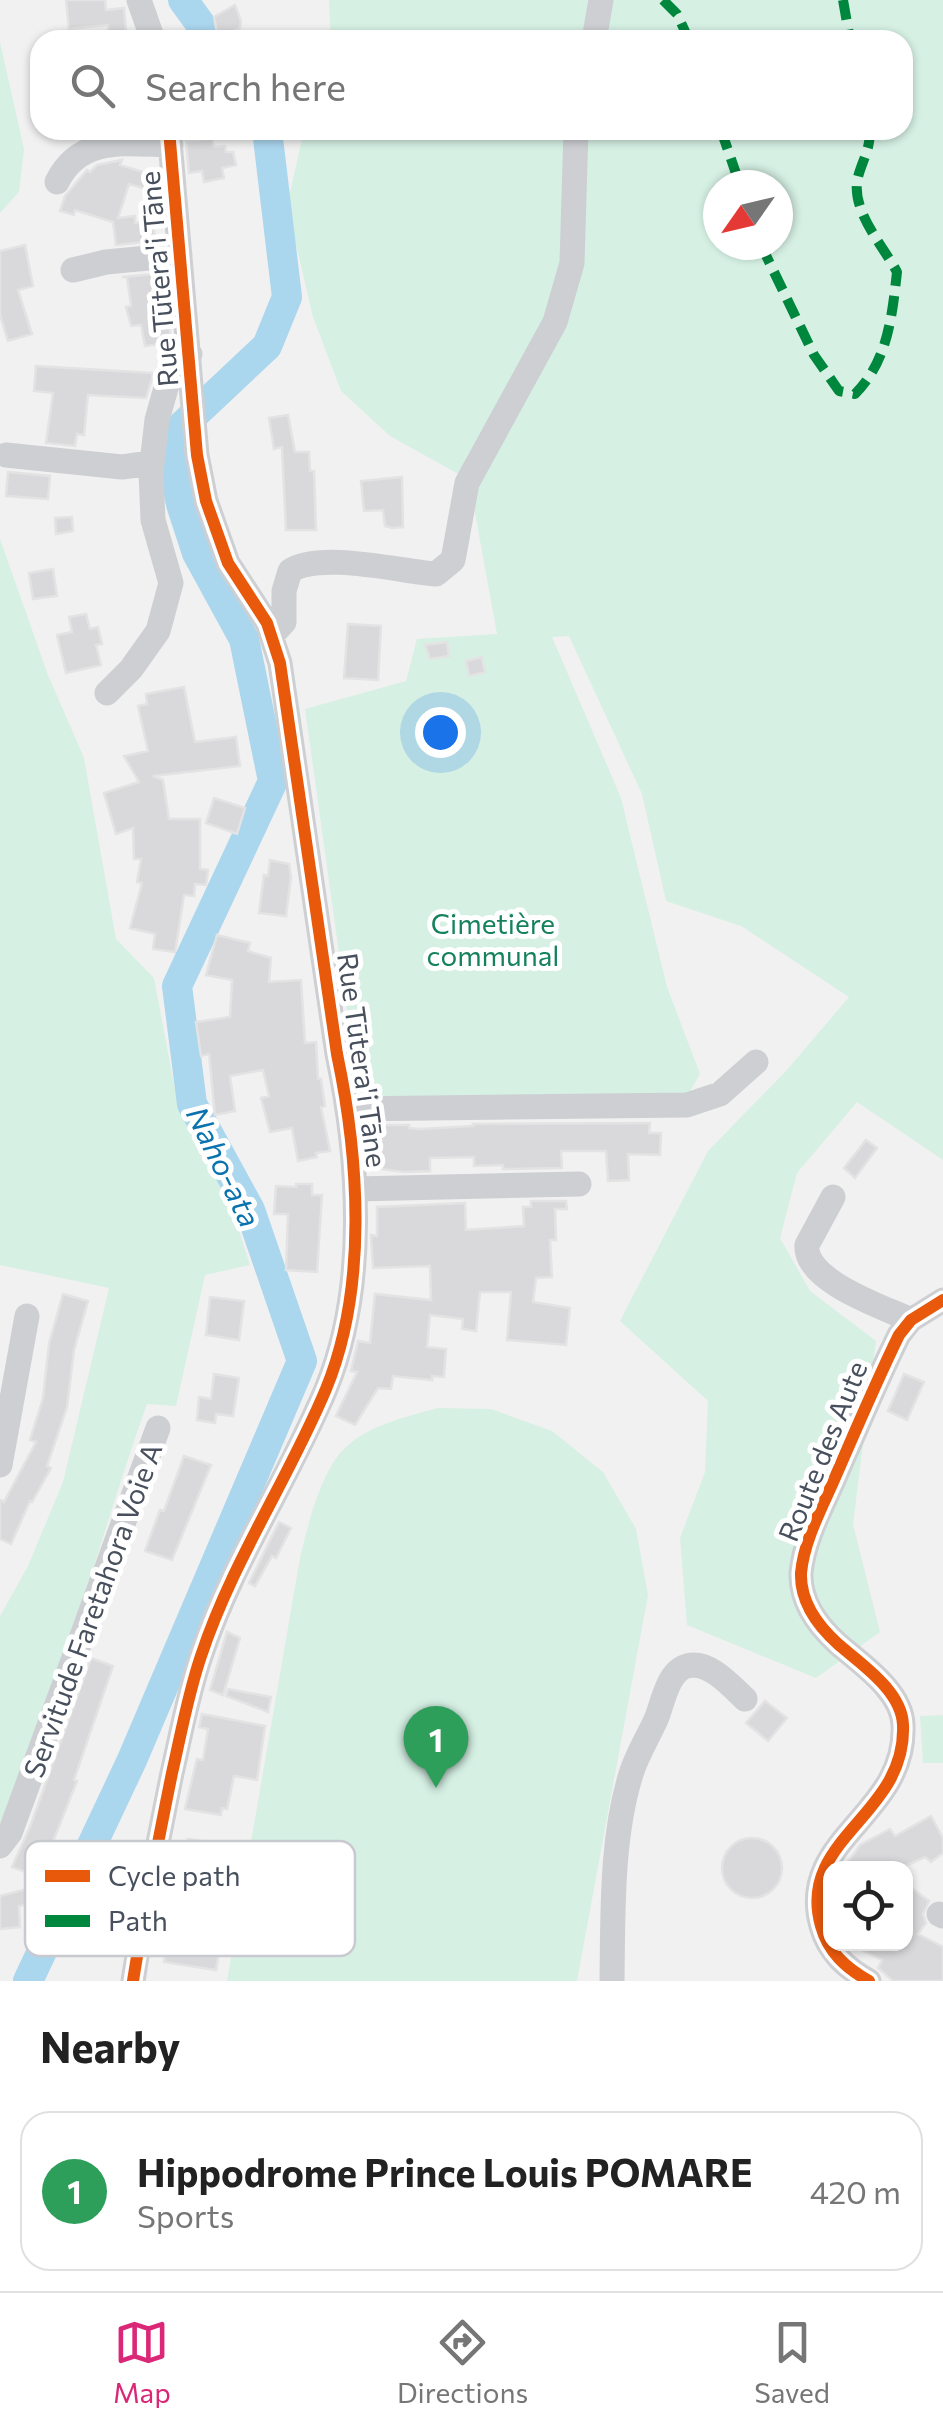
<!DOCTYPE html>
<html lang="en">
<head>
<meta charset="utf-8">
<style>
	body { margin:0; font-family:Commissioner,sans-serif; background:#f6f6f6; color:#222 }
	.controls { position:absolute; right:30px; bottom:30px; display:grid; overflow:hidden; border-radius:20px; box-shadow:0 2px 8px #0004 }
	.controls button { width:90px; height:90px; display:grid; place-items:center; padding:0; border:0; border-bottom:2px solid #e0e0e0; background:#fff; color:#222; font:50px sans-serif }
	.compass { position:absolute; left:703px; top:170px; width:90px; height:90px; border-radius:50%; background:#fff; box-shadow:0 2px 8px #0004; rotate:236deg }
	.you { position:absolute; left:440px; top:732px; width:35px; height:35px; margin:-25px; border:8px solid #fff; border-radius:50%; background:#1a73e8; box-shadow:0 0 0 15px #1a73e833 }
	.badge { display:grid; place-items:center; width:65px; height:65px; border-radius:50%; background:#db2777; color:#fff; font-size:32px; font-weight:700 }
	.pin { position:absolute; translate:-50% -82px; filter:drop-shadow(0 2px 5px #0008) }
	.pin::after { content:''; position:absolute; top:52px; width:35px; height:30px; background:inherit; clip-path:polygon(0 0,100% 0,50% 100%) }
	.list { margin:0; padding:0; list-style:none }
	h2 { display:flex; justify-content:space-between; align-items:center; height:130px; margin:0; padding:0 40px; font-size:42px }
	h2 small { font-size:32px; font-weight:400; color:#767676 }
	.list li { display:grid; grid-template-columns:65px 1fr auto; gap:30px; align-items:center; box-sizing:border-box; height:160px; margin:0 20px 20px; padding:0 20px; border:2px solid #e0e0e0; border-radius:30px }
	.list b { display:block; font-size:38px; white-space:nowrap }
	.list p { margin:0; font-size:32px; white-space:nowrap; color:#767676 }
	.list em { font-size:32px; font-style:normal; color:#767676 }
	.icon { flex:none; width:55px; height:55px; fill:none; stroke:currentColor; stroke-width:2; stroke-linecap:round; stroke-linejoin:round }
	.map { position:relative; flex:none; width:943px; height:1981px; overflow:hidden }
	.search { position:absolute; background:#fff; box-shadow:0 2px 8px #0004; left:30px; right:30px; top:30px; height:110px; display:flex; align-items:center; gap:25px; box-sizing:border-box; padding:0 35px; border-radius:30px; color:#767676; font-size:38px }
	.sheet { height:310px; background:#fff }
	nav { display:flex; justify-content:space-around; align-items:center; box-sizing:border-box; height:140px; border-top:2px solid #e0e0e0; background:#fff; font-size:28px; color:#767676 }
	nav a { display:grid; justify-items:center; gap:5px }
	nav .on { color:#db2777 }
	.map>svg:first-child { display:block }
	.green { fill:#d6f0e4; fill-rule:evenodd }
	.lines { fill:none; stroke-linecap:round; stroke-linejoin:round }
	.river { stroke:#aad6ee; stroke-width:30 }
	.building { fill:#d9d9db; stroke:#e3e3e4; stroke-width:2.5 }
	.minor { stroke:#cdcfd2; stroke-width:25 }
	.quiet { stroke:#00873e; stroke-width:10; stroke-dasharray:20 10; stroke-linecap:butt }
	.cycleway-casing { stroke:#fff; stroke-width:19 }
	.cycleway { stroke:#e8590c; stroke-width:12 }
	.labels { text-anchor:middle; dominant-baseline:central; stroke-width:10; stroke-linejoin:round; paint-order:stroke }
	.street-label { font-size:28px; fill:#48505e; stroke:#fff }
	.park-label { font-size:28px; fill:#16825d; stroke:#fff }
	.water-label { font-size:30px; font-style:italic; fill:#0a72ae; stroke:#fff }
	.key { fill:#fff; stroke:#c8cacf; stroke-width:2.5 }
	.key-label { font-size:28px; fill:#48505e }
</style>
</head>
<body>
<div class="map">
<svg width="943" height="1981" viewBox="0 0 943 1981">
	<rect width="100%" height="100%" fill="#f2f1f1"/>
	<path class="green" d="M329,0H943V1160L857,1102L797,1173L780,1238L810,1291L876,1341L853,1524L880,1632L816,1678L687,1625L680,1538L705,1472L708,1401L620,1321L708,1151L786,1071L849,997L741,926L666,901L642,794L569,636L552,637L621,798L667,987L700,1074L689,1093L359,1097L305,709L406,681L417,639L497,634L469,480L390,436L341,391L313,317L287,206L304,130H903V40H331ZM718,185H778V245H718Z
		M0,42L24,149L19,192L0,213Z
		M0,539L48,675L84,758L116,939L154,978L177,1100L233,1212L250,1265L205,1275L176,1406L147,1404C111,1505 83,1609 46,1710C32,1748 18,1787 0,1823V1616L28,1566L63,1482L109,1288L0,1265Z
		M437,1408L491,1409L552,1431L603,1472L636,1529L648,1595L577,1981H227L300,1558C307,1528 321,1471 344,1449C368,1425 406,1417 437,1408Z
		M943,1715V1763H923L920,1716Z"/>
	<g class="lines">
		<path class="river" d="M183,0L212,40
			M28,1981L132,1760L302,1361L250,1210L192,1104L177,986L273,781L244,639L197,553L181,504L172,461L174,441L182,426L267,346L287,297L267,130"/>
	</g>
	<path class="building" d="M66,0H105L106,10L124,8L127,40H109L108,25L69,29Z
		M235,5L241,21L240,28L223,36L217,33L214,17Z
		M212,139L214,147L225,146L226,152H233L236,165L222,168L224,178L204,182L202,171L189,173L186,141Z
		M122,160L120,165L150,174L146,189L129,184L118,218L135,216V223L152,221L156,241L116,245L113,222L75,210L74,215L60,211L65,196L87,170L90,172L97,165Z
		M25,245L33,286L18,290L32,334L8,341L0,315V251Z
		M165,273L171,343L145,346L141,325L131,326L126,307L131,306L127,277H122Z
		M36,366L152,373V378L146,398L88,395L84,435L77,434L75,446L46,443L53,393L34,391Z
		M288,415L295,452H309L310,471H314L316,530H286L282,447L274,449L269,418Z
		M8,472L50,476L48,499L6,496Z
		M402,477L403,527L392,528L385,526L383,510L364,511L361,481Z
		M72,517L73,531L56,534L55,518Z
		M53,569L57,596L33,599L29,573Z
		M86,614L90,629L98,627L102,644L96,645L101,665L66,673L57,635L72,632L69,617Z
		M348,624L381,626L378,680L344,678Z
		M447,642L449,656L430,659L425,645Z
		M482,657L485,672L469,676L466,661Z
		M184,687L195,742L236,737L240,766L153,776L163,780L169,819H200V869L208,870L206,885L195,884L194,896L184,895L175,952L153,949L155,934L130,928L142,883L137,882L141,859H134L133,828L116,834L104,793L139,782L124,756L148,751L138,706L147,704L146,694Z
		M214,798L245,808L237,834L206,823Z
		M270,860L289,864L291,877L286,916L259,913L264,875L268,876Z
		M217,935L250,943L248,951L271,958L269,982L301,980L305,1043L316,1042L318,1079H321L325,1106L321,1107L330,1151L316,1153L317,1157L298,1161L292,1128L270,1132L261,1098L269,1096L263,1070L230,1076L235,1111L215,1115L209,1054L201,1056L196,1022L230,1017L232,980L206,975Z
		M650,1123L649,1133H661L660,1155L628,1154L629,1180L608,1181L606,1151H561L562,1168L503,1169V1165L474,1166V1157L430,1158V1171L405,1172L381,1169L380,1159H372V1129H383V1125H409V1128L420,1129L473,1126V1124Z
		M866,1140L877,1148L855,1178L844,1168Z
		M296,1184H312V1195H322L317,1272L286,1270L288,1214H274L276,1186L296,1187Z
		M531,1201H566L567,1209H555L556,1240H550L552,1277L536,1278L533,1302L570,1308L566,1345L507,1340L511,1292H480L476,1331L462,1329L463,1319L430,1315L427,1347L446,1349L444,1377L432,1376V1380L393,1376L391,1389L378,1388L355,1425L336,1416L357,1372L351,1371L358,1341L370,1343L375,1294L431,1300L430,1266L373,1268L371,1235L377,1236V1207L465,1203L466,1230L524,1226L523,1207H531Z
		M63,1294L88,1301L74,1350L67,1407L47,1466L51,1468L32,1502L30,1501L11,1544L0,1539V1500L4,1502L36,1442L30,1440L43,1398L49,1344Z
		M210,1297L244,1301L239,1340L206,1335Z
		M214,1374L239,1378L233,1416L216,1414L215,1423L197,1420L199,1397L211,1399Z
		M904,1374L924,1382L907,1420L888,1411Z
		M184,1456L211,1465L172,1560L145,1551L160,1510L164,1511Z
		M279,1522L291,1528L276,1558L272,1556L255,1586L249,1583Z
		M227,1632L240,1638L223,1695L210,1690Z
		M91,1658L113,1666L74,1780L77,1781L39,1877L12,1867L30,1827Z
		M228,1689L271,1697L268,1712L226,1696Z
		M765,1701L787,1718L768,1741L746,1723Z
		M202,1714L265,1726L257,1780L234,1776L227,1809L222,1808L221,1815L185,1809L197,1759L203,1760L208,1729L199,1727Z
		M931,1816L943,1838V1853L931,1862L925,1857L901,1868H844L860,1845L890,1829L895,1836Z
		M722 1868a30 30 0 1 1 60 0a30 30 0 1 1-60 0Z
		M188,1839L251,1848L243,1912L235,1911L230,1941L221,1940L216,1970L164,1962L167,1943L160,1942L162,1929L175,1931L179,1904L172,1903L178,1866H174L177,1846L187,1847Z
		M906,1884L929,1901L923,1914L926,1923L918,1934L943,1947V1981H893L878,1968L882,1960L849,1944H906Z
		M30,1888L32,1904L19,1906L20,1927L0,1929V1896Z"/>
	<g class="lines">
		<path class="minor" d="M139,0L153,40
			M594,40L601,0
			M57,182C80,135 126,144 171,145
			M73,270L106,262L180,255
			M6,455L122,467L151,463
			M273,634L284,622V591L290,571C320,551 399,571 436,574L453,560L467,483L555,322L572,263L576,130
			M107,693L131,669L158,631L171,583L153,520L151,472L157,420L173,363L179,357L190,354
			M348,1109L687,1105L720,1094L756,1062
			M355,1189L579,1184
			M833,1197L807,1245C804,1281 883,1307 911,1320
			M0,1465L27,1316
			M0,1846L10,1833L158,1428
			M939,1914L943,1916
			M133,1981C144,1911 158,1842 172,1773C181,1734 188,1694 201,1656C232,1562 288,1480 326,1389C368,1287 359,1158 337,1054L280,663L267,623L228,563L206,501L197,455L169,130
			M612,1981C613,1914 611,1838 631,1774C637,1754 649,1736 657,1717C663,1702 668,1671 687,1666C709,1660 731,1686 745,1699
			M869,1981C846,1968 828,1952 821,1926C796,1838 907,1816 903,1725C902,1691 861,1664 838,1644C818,1626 800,1602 801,1573C804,1539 824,1504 837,1473C857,1427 877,1380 899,1335L911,1320L943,1300"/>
		<path class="quiet" d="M663,0L677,14L689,40
			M843,0L850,40
			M721,130L740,185
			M761,245L814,355L839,391L855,394C888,361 892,316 897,272C882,244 850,210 858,177C862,161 872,146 869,130"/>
		<defs>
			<path id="cycleway" d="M133,1981C144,1911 158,1842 172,1773C181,1734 188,1694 201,1656C232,1562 288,1480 326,1389C368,1287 359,1158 337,1054L280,663L267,623L228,563L206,501L197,455L169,130
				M869,1981C846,1968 828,1952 821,1926C796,1838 907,1816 903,1725C902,1691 861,1664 838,1644C818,1626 800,1602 801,1573C804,1539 824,1504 837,1473C857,1427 877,1380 899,1335L911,1320L943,1300"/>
		</defs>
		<use href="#cycleway" class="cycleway-casing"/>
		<use href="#cycleway" class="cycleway"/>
	</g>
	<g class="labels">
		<g class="street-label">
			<text transform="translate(158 279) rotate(-95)">Rue Tūtera'i Tāne</text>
			<text transform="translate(363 1060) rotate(82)">Rue Tūtera'i Tāne</text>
			<text transform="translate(822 1451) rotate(-68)">Route des Aute</text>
			<text transform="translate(92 1610) rotate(-70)">Servitude Faretahora Voie A</text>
		</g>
		<g class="park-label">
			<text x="493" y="923">Cimetière<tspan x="493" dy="32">communal</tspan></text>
		</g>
		<g class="water-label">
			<text transform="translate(225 1166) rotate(64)">Naho-ata</text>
		</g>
	</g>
	<rect x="25" y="1841" width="330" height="115" rx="15" class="key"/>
	<rect x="45" y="1870" width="45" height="12" fill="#e8590c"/>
	<rect x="45" y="1915" width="45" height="12" fill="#00873e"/>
	<g class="key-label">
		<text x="108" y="1886">Cycle path</text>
		<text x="108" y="1931">Path</text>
	</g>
</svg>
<div class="controls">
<button><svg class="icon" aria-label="locate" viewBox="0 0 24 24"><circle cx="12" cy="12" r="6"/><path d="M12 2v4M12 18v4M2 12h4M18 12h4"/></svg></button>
</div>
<svg class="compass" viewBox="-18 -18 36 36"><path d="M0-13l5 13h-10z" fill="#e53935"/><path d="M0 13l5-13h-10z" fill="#767676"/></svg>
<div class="you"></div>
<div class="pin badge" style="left:436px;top:1788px;background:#2e9e5b">1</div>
<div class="search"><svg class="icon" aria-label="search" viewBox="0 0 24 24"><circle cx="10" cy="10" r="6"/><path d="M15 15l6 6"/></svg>Search here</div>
</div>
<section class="sheet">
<h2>Nearby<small></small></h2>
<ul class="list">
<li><span class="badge" style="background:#2e9e5b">1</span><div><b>Hippodrome Prince Louis POMARE</b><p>Sports</p></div><em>420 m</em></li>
</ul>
</section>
<nav>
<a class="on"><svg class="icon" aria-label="map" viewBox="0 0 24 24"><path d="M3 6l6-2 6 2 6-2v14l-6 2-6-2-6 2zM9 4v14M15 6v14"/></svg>Map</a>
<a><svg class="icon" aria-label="directions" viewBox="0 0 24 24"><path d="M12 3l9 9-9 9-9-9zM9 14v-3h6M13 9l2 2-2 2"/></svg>Directions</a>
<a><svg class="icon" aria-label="saved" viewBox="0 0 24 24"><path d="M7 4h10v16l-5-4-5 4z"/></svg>Saved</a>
</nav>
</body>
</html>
